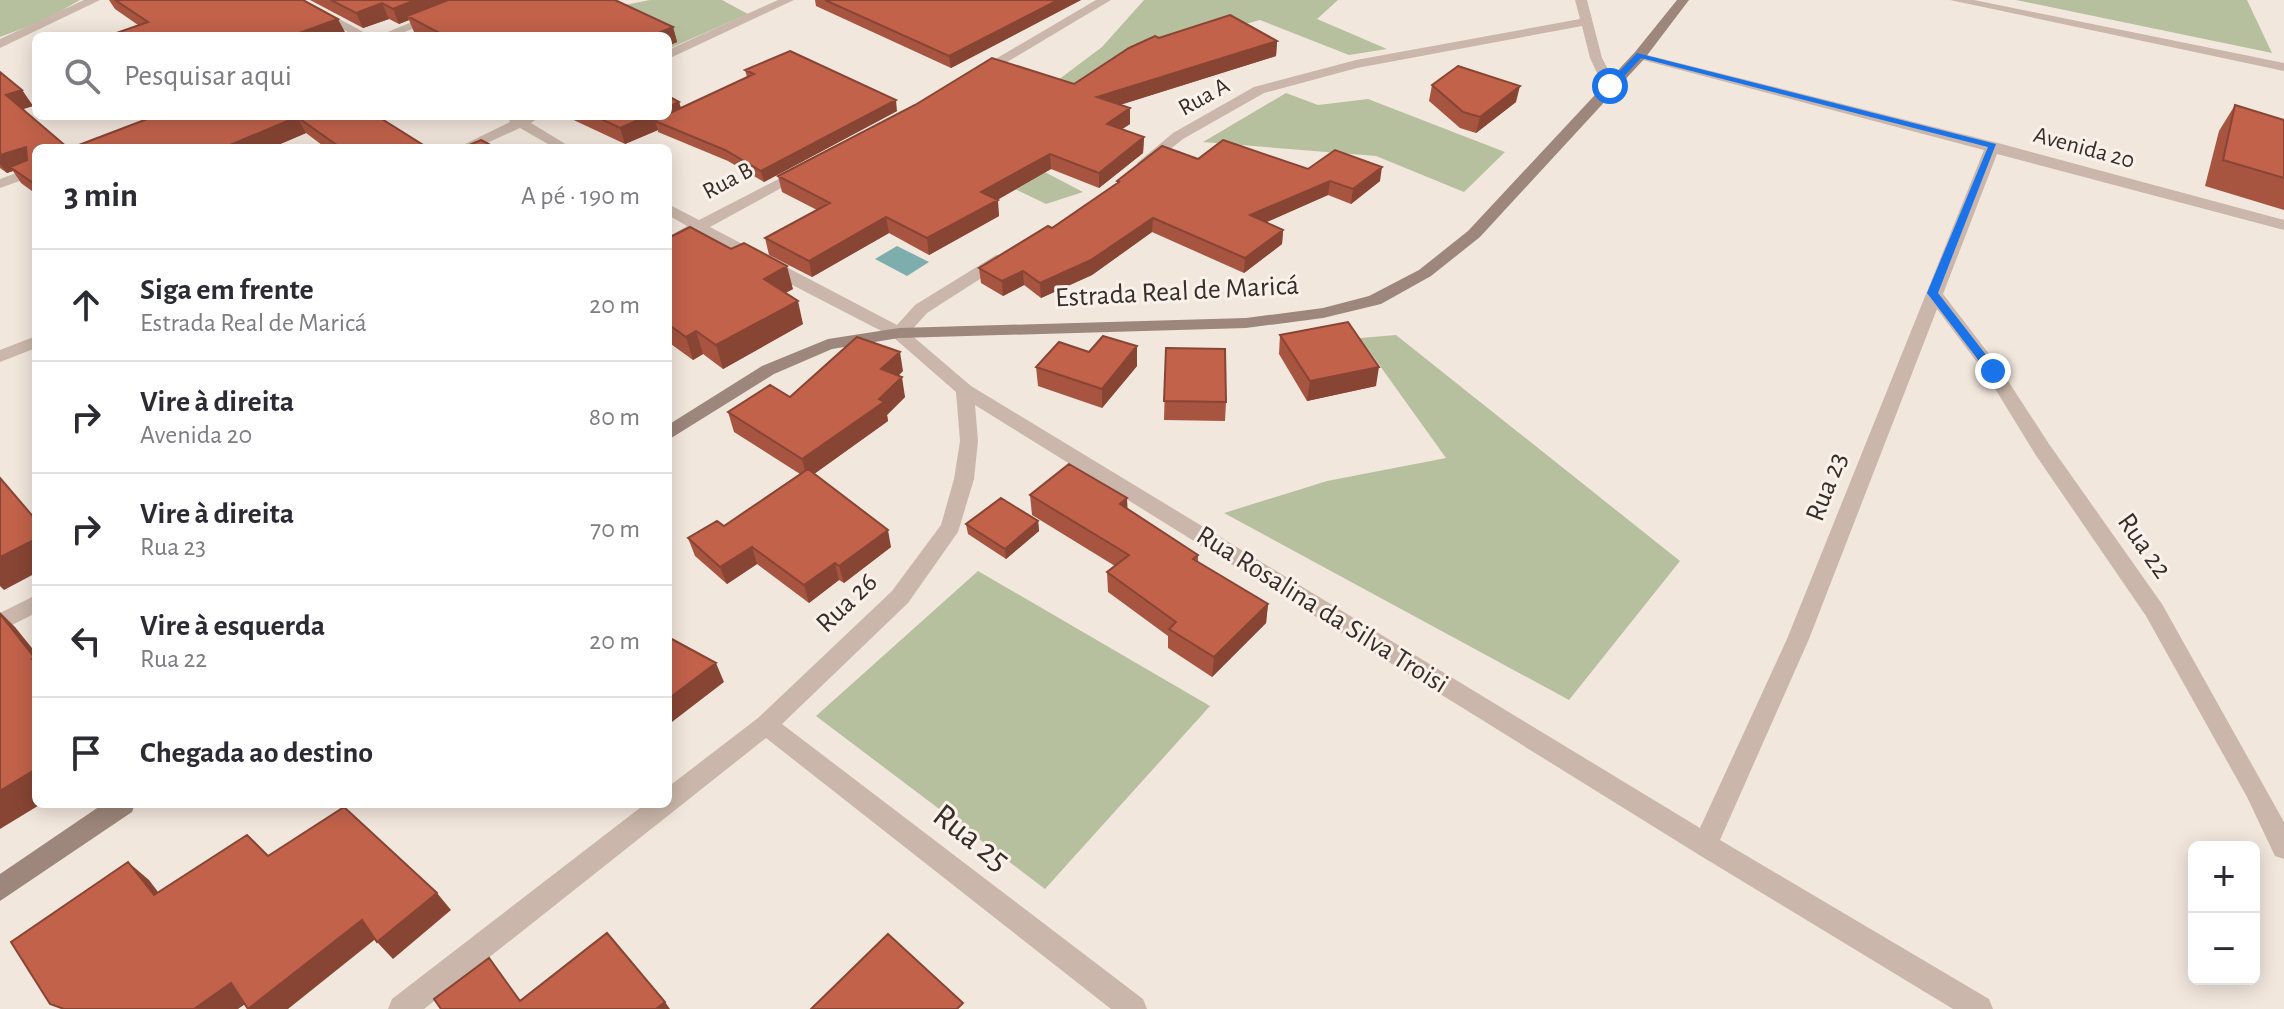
<!DOCTYPE html>
<html lang="pt">
<head>
<meta charset="utf-8">
<style>
	body { margin:0; font-family:"Alegreya Sans",sans-serif; background:#f2f2f3; color:#2b2b33 }
	.controls { position:absolute; right:24px; bottom:24px; display:grid; overflow:hidden; border-radius:12px; box-shadow:0 4px 20px #0003 }
	.controls button { width:72px; height:72px; display:grid; place-items:center; padding:0; border:0; border-bottom:2px solid #e1e1e2; background:#fff; color:#2b2b33; font:40px sans-serif }
	.stop { position:absolute; width:24px; height:24px; margin:-18px; border:6px solid #1a73e8; border-radius:50%; background:#fff }
	.stop.end { background:#1a73e8; border-color:#fff; box-shadow:0 2px 8px #0008 }
	.list { margin:0; padding:0; list-style:none }
	h2 { display:flex; justify-content:space-between; align-items:center; height:104px; margin:0; padding:0 32px; font-size:34px }
	h2 small { font-size:26px; font-weight:400; color:#7c7c81 }
	.list li { display:grid; grid-template-columns:52px 1fr auto; gap:24px; align-items:center; box-sizing:border-box; height:112px; padding:0 32px; border-top:2px solid #e1e1e2 }
	.list b { display:block; font-size:30px; white-space:nowrap }
	.list p { margin:0; font-size:26px; white-space:nowrap; color:#7c7c81 }
	.list em { font-size:26px; font-style:normal; color:#7c7c81 }
	.icon { flex:none; width:44px; height:44px; fill:none; stroke:currentColor; stroke-width:2; stroke-linecap:round; stroke-linejoin:round }
	.map { position:relative; flex:none; width:2284px; height:1009px; overflow:hidden }
	.search { position:absolute; background:#fff; box-shadow:0 4px 20px #0003; left:32px; top:32px; width:640px; height:88px; display:flex; align-items:center; gap:20px; box-sizing:border-box; padding:0 28px; border-radius:12px; color:#7c7c81; font-size:30px }
	.panel { position:absolute; background:#fff; box-shadow:0 4px 20px #0003; left:32px; top:144px; width:640px; height:664px; border-radius:12px }
	.map>svg:first-child { display:block }
	.green { fill:#b7c09e }
	.water { fill:#7daead }
	.lines { fill:none; stroke-linecap:round; stroke-linejoin:round }
	.minor { fill:#cab6aa; fill-rule:evenodd }
	.secondary { fill:#9d867b; fill-rule:evenodd }
	.wall { fill:#a75440 }
	.shaded-wall { fill:#884534 }
	.building { fill:#c2624b; stroke:#884534; stroke-width:2 }
	.route { fill:#1a73e8 }
	.labels { text-anchor:middle; dominant-baseline:central; stroke-width:6; stroke-linejoin:round; paint-order:stroke }
	.far-street-label { font-size:24px; fill:#372d29; stroke:#f9f1ea }
	.street-label { font-size:28px; fill:#372d29; stroke:#f9f1ea }
	.near-street-label { font-size:34px; fill:#372d29; stroke:#f9f1ea }
</style>
</head>
<body>
<div class="map">
<svg width="2284" height="1009" viewBox="0 0 2284 1009">
	<rect width="100%" height="100%" fill="#f2e7dd"/>
	<path class="green" d="M0,0H80L45,20L0,37Z
		M650,0H722L748,14L668,49V36L615,7Z
		M1144,0H1338L1317,19L1387,49L1349,55L1260,20L1126,57L1016,157L1083,192L1046,204L980,172L1010,116L1102,47Z
		M2016,0H2247L2272,53Z
		M1286,93L1318,105L1368,99L1505,152L1464,192L1376,156L1203,142Z
		M1396,335L1680,561L1569,700L1224,513L1327,481L1446,458L1360,338Z
		M978,571L1210,706L1045,889L816,716Z"/>
	<path class="water" d="M897,246L929,262L907,276L875,259Z"/>
	<g class="lines">
		<path class="minor" d="M84,0H100L0,48V39Z
			M289,0H304L371,36H355Z
			M465,0H482L395,36H378Z
			M778,0H794L668,59V50Z
			M1096,0H1111L982,77L970,74Z
			M1575,0H1587L1602,58L1617,86L1615,89L1603,86L1590,58L1582,26L1357,68L1264,93L1183,139L1149,166L1144,167L1137,163L1173,133L1254,87L1356,60L1580,19Z
			M1950,0H1974L2284,63V71Z
			M1635,52L1998,143L2284,220V230L1997,154L1943,294L1999,367L2049,444L2162,604L2284,822V859L2275,856L2247,797L2146,616L2035,454L1986,374L1937,309L1809,639L1720,840L1989,999L1993,1009H1953L1696,853L975,405L978,441L974,479L958,532L908,603L782,724L1143,999L1147,1009H1111L766,738L424,1009H388L392,999L645,804H668V787L758,718L892,591L941,525L954,479L960,441L956,392L893,337L771,274L699,233L668,248V237L687,226L668,215V204L699,220L802,167L807,168V174L710,227L897,325L915,305L996,255H1008V261L927,313L909,333L971,386L1700,828L1787,639L1984,150L1635,58Z
			M507,116H541L531,123L572,148H555L520,128L476,148H457L510,122Z
			M36,166V175L0,188V179Z
			M36,336V348L0,362V350Z
			M36,595V613L0,631V613Z"/>
		<path class="secondary" d="M1677,0H1689L1645,58L1480,237L1431,276L1381,304L1323,318L1246,328L899,338L832,349L774,374L668,440V425L762,366L828,339L899,328L1246,318L1323,308L1369,296L1419,270L1468,231L1635,52Z
			M103,804H135L132,812L0,901V874Z"/>
	</g>
	<path class="wall" d="M109,0H303L346,34L138,25L115,9Z
		M310,0H615L673,27L677,42L668,46V36H422L414,32L409,20L399,24L389,19L363,28Z
		M815,0H1081L951,68L816,6Z
		M1159,38L1277,41L1276,56L1120,105L1130,124L1122,129L1144,137L1143,153L1099,188L1051,169L997,200L999,216L929,255L889,233L812,277L769,255L765,238L817,210L782,192L778,176L1074,84Z
		M745,70L897,111L764,182L728,161L658,132V130L625,144L565,116H668L679,102L681,108L747,77Z
		M0,72L22,90L33,106L23,109L36,148V194L21,183L13,171L7,173L0,168Z
		M1432,85L1516,102L1476,133L1460,128L1429,101Z
		M2235,105L2284,120V210L2205,186L2219,131Z
		M155,116H377L428,148H326L306,133L271,148H71Z
		M1198,159L1308,169L1380,181L1351,204L1328,195L1266,222L1283,230L1282,244L1244,273L1152,232L1092,275L1041,298L1024,285L1003,296L981,283L979,268L1052,228L1117,184V181Z
		M668,238L793,289L785,293L803,324L723,369L703,354L693,360L668,342Z
		M1280,335L1376,386L1307,401L1279,354Z
		M1166,348L1226,402L1225,421L1164,420Z
		M1089,352L1137,366L1102,408L1038,386L1036,367Z
		M903,371L898,376L905,397L887,415L888,421L814,474L891,547L844,583L839,580L809,603L757,564L727,584L695,556L688,538L724,526L800,474L734,432L728,412Z
		M1030,495L1128,509L1198,555V562L1268,604L1266,623L1212,677L1168,648V636L1108,592L1107,572L1115,566L1032,515Z
		M1038,521L1039,531L1006,559L968,534L966,524Z"/>
	<path class="shaded-wall" d="M415,0H457L407,16L409,20L399,24L393,9Z
		M1058,0H1081L951,68L949,56Z
		M382,3L389,19L363,28L356,13Z
		M338,19L346,34L341,36H291Z
		M673,27L677,42L668,46V36H651Z
		M1277,41L1276,56L1097,112V97Z
		M1520,86L1516,102L1476,133L1480,117Z
		M22,90L33,106L17,111L6,95Z
		M896,100L897,111L764,182L761,171Z
		M679,102L684,118L655,121L658,130L625,144L620,128L647,116H668V107Z
		M1130,108V124L1107,139V124Z
		M297,117L306,133L271,148H223Z
		M1144,137L1143,153L1099,188V173Z
		M26,147L36,161L10,167L13,171L7,173L0,164V155Z
		M1050,154L1051,169L983,208L981,192Z
		M1382,167L1380,181L1351,204L1353,189Z
		M1330,181L1328,195L1249,230L1250,215Z
		M998,200L999,216L929,255L927,238Z
		M886,217L889,233L812,277L809,261Z
		M1153,218L1152,232L1092,275L1041,298L1040,283Z
		M1283,230L1282,244L1244,273L1245,258Z
		M787,266L793,289L769,302L764,279Z
		M1023,271L1024,285L1003,296L1002,281Z
		M798,301L803,324L723,369L716,345Z
		M696,331L703,354L693,360L686,337Z
		M1137,346V366L1102,408V389Z
		M900,352L903,371L884,389L881,369Z
		M1379,367L1376,386L1307,401L1310,381Z
		M902,377L905,397L887,415L888,421L807,479L802,459L879,399Z
		M1127,498L1128,517L1120,504Z
		M1038,521L1039,531L1006,559L1005,549Z
		M888,530L891,547L844,583L839,566Z
		M36,539V573L4,590L0,586V557Z
		M752,547L757,564L727,584L720,567Z
		M835,563L839,580L809,603L804,585Z
		M1268,604L1266,623L1212,677L1214,657Z
		M0,612L15,627L36,653V664L0,614Z
		M716,663L724,682L668,725V699Z
		M36,769V804H41L0,829V791Z
		M128,862L149,880L174,913L154,895Z
		M437,893L451,910L393,959L377,942Z
		M362,920L378,937L288,1009H248Z
		M231,983L251,1000L238,1009H194Z
		M665,1002L670,1009H656Z"/>
	<path class="building" d="M115,0H303L338,19L291,36H108L148,22Z
		M331,0H415L393,9L382,3L356,13Z
		M448,0H615L673,27L651,36H445L407,16Z
		M825,0H1058L949,56Z
		M1230,15L1277,41L1097,97L1130,108L1107,124L1144,137L1099,173L1050,154L981,192L998,200L927,238L886,217L809,261L765,238L830,203L778,176L915,105L992,58L1074,84L1129,48L1155,36L1159,38Z
		M790,51L896,100L761,171L725,150L655,121L664,116H668V114L754,74L745,70Z
		M1458,66L1520,86L1480,117L1463,112L1432,85Z
		M0,72L22,90L6,95L68,148H36V185L10,167L27,160L26,147L0,155Z
		M668,96L679,102L668,107Z
		M2235,105L2284,120V178L2223,160Z
		M155,116H377L428,148H341L297,117L223,148H71Z
		M595,116H647L620,128Z
		M481,140L496,148H462Z
		M1223,140L1308,169L1335,150L1382,167L1353,189L1330,181L1250,215L1283,230L1245,258L1153,218L1091,260L1040,283L1023,271L1002,281L979,268L1048,226L1052,228L1119,182L1117,181L1162,146L1198,159Z
		M690,227L731,249L744,243L787,266L764,279L798,301L716,345L696,331L686,337L668,324V238Z
		M1348,322L1379,367L1310,381L1280,335Z
		M1103,336L1137,346L1102,389L1036,367L1059,342L1089,352Z
		M857,337L900,352L881,369L902,377L879,399L884,402L802,459L728,412L770,385L790,397Z
		M1166,348L1225,349L1226,402L1164,401Z
		M1069,464L1127,498L1120,504L1198,555L1193,559L1268,604L1214,657L1169,629L1176,622L1107,572L1129,555L1030,495Z
		M808,469L888,530L839,566L835,563L804,585L752,547L720,567L688,538L717,521L724,526Z
		M0,478L36,520V539L0,557Z
		M1001,498L1038,521L1005,549L966,524Z
		M0,614L34,657L32,659L36,664V769L0,791Z
		M668,637L716,663L668,699Z
		M344,807L437,893L377,942L362,920L248,1009L231,983L194,1009H64L50,1004L11,942L128,862L154,895L247,835L268,856Z
		M607,933L665,1002L656,1009H441L434,999L489,958L520,1001Z
		M888,934L963,1003L957,1009H811Z"/>
	<path class="route" d="M1637,53L1996,144L1938,293L1997,369V374H1989L1927,293L1988,147L1641,58L1613,88H1607V84Z"/>
	<g class="labels">
		<g class="far-street-label">
			<text transform="translate(1204 97) rotate(-29)">Rua A</text>
			<text transform="translate(2084 148) rotate(15)">Avenida 20</text>
			<text transform="translate(728 181) rotate(-28)">Rua B</text>
		</g>
		<g class="street-label">
			<text transform="translate(1177 292) rotate(-3)">Estrada Real de Maricá</text>
			<text transform="translate(1827 487) rotate(-69)">Rua 23</text>
			<text transform="translate(2144 546) rotate(55)">Rua 22</text>
			<text transform="translate(847 603) rotate(-44)">Rua 26</text>
			<text transform="translate(1322 610) rotate(32)">Rua Rosalina da Silva Troisi</text>
		</g>
		<g class="near-street-label">
			<text transform="translate(971 838) rotate(38)">Rua 25</text>
		</g>
	</g>
</svg>
<div class="controls">
<button>+</button>
<button>−</button>
</div>
<div class="stop" style="left:1610px;top:86px"></div>
<div class="stop end" style="left:1993px;top:371px"></div>
<div class="search"><svg class="icon" aria-label="search" viewBox="0 0 24 24"><circle cx="10" cy="10" r="6"/><path d="M15 15l6 6"/></svg>Pesquisar aqui</div>
<section class="panel">
<h2>3 min<small>A pé · 190 m</small></h2>
<ul class="list">
<li><svg class="icon" aria-label="ahead" viewBox="0 0 24 24"><path d="M12 20V5M6 11l6-6 6 6"/></svg><div><b>Siga em frente</b><p>Estrada Real de Maricá</p></div><em>20 m</em></li>
<li><svg class="icon" aria-label="right" viewBox="0 0 24 24"><path d="M7 20v-9h11M14 6l5 5-5 5"/></svg><div><b>Vire à direita</b><p>Avenida 20</p></div><em>80 m</em></li>
<li><svg class="icon" aria-label="right" viewBox="0 0 24 24"><path d="M7 20v-9h11M14 6l5 5-5 5"/></svg><div><b>Vire à direita</b><p>Rua 23</p></div><em>70 m</em></li>
<li><svg class="icon" aria-label="left" viewBox="0 0 24 24"><path d="M17 20v-9H6M10 6l-5 5 5 5"/></svg><div><b>Vire à esquerda</b><p>Rua 22</p></div><em>20 m</em></li>
<li><svg class="icon" aria-label="arrive" viewBox="0 0 24 24"><path d="M6 21V4h12l-3 4 3 4H6"/></svg><div><b>Chegada ao destino</b></div></li>
</ul>
</section>
</div>
</body>
</html>
